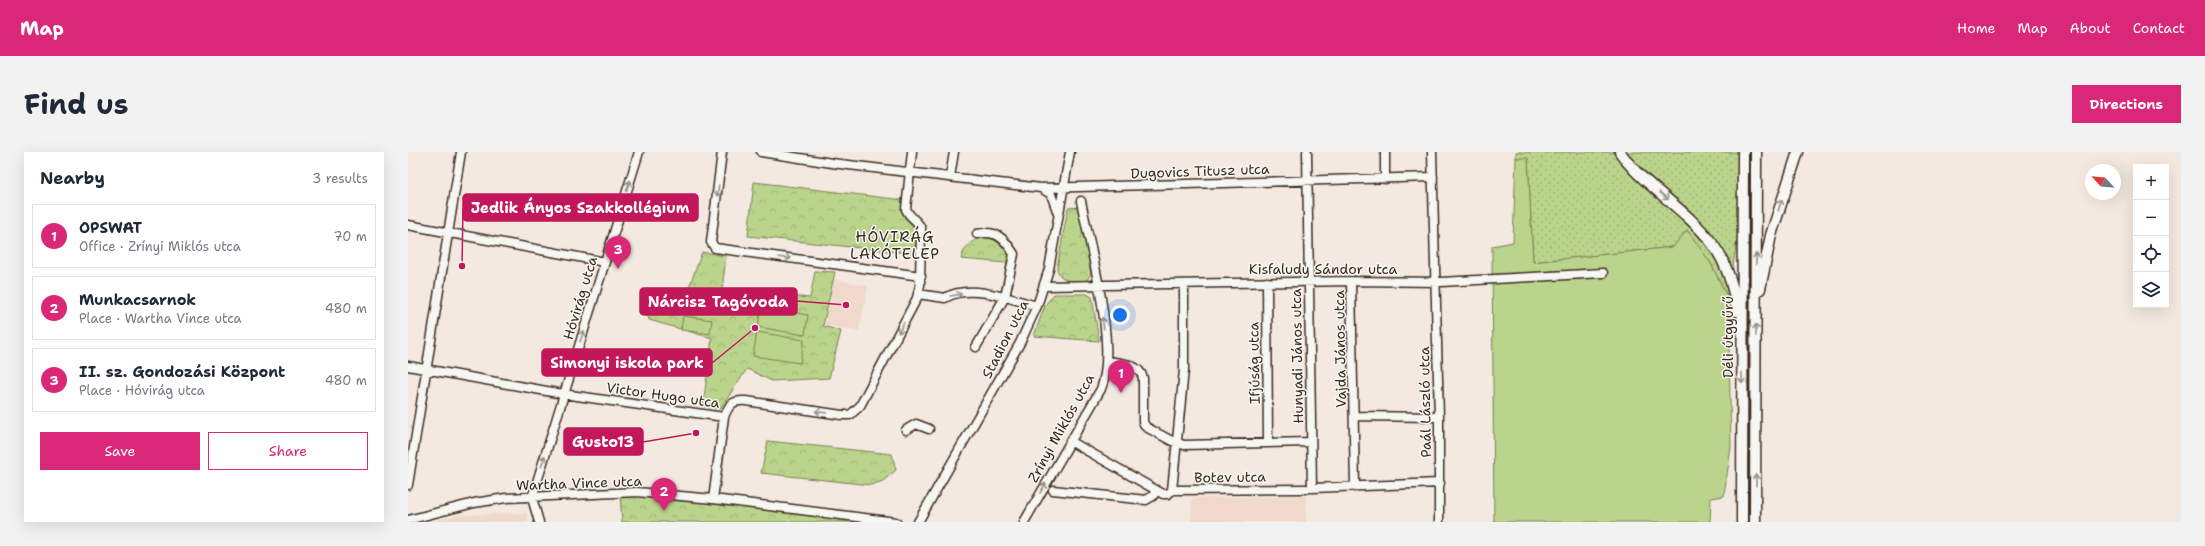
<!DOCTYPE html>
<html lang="en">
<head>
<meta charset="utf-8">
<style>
	body { margin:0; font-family:"Shantell Sans",sans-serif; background:#f2f2f3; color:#1f2937 }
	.controls { position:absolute; right:12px; top:12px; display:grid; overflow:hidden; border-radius:0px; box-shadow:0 4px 16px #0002 }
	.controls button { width:36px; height:36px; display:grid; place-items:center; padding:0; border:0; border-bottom:1px solid #e0e1e3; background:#fff; color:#1f2937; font:20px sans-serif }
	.compass { position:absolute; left:1677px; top:12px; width:36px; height:36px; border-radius:50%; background:#fff; box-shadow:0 4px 16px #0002; rotate:296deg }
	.you { position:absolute; left:712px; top:163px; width:14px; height:14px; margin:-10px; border:3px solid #fff; border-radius:50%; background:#1a73e8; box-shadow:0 0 0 6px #1a73e833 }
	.badge { display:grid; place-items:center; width:26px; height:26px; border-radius:50%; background:#db2777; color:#fff; font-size:13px; font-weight:700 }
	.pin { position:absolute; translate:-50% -33px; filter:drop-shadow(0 1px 2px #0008) }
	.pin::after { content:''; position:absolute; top:21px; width:14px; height:12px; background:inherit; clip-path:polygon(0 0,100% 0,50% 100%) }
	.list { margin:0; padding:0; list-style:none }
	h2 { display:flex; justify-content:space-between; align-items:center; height:52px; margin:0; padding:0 16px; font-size:17px }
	h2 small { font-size:13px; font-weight:400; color:#747a83 }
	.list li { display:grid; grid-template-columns:26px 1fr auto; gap:12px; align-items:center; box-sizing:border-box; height:64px; margin:0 8px 8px; padding:0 8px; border:1px solid #e0e1e3; border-radius:0px }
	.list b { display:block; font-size:15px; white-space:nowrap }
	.list p { margin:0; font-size:13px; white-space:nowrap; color:#747a83 }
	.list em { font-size:13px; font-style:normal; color:#747a83 }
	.actions { display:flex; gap:8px; padding:12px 16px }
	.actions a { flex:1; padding:9px 0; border:1px solid #db2777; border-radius:0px; text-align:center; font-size:14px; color:#db2777 }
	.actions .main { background:#db2777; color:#fff }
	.icon { flex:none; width:22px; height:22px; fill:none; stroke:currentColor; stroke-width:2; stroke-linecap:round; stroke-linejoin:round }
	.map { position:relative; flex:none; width:1773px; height:370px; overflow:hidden; border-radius:0px }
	header { display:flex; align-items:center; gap:24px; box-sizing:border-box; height:56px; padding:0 20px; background:#db2777; color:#fff }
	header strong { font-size:19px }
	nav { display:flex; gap:22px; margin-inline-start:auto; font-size:14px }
	.intro { display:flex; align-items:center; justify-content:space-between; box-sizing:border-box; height:96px; padding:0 24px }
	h1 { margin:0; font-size:28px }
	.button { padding:10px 18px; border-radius:0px; background:#db2777; color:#fff; font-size:14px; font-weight:700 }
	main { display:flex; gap:24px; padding:0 24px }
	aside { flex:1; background:#fff; border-radius:0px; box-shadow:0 4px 16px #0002 }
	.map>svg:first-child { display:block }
	.built { fill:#f0d9cb }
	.grass { fill:url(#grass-dots); stroke:#7a7f54 }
	.park { fill:url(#park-crowns); stroke:#7a7f54 }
	.garden { fill:#bad48b; stroke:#7a7f54 }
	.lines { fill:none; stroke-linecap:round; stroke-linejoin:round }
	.minor-casing { stroke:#3b2a1e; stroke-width:11 }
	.major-casing { stroke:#3b2a1e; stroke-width:13 }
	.minor { stroke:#f6f6f2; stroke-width:8 }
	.major { stroke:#f6f6f2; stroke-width:10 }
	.oneway { stroke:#989088 }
	.labels { text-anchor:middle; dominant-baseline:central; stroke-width:3; stroke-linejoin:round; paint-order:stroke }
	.street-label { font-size:14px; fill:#3b2a1e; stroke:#f6f6f2 }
	.neighbourhood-label { font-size:15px; letter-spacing:1px; fill:#3b2a1e; stroke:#f6f6f2 }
	.leader { fill:none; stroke:#c2185b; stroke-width:1.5 }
	.callout-dot { fill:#c2185b; stroke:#f6f6f2; stroke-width:1.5 }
	.callout { fill:#c2185b; stroke:#c2185b; stroke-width:1.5 }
	.callout-label { font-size:15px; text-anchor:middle; font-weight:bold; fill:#fff }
</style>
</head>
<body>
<header>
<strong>Map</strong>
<nav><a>Home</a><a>Map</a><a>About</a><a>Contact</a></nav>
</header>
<div class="intro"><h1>Find us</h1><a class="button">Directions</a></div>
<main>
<aside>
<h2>Nearby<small>3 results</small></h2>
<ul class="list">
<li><span class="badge">1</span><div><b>OPSWAT</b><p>Office · Zrínyi Miklós utca</p></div><em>70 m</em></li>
<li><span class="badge">2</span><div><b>Munkacsarnok</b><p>Place · Wartha Vince utca</p></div><em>480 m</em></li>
<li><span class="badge">3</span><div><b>II. sz. Gondozási Központ</b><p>Place · Hóvirág utca</p></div><em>480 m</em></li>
</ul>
<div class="actions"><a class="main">Save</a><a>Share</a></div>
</aside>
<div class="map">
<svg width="1773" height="370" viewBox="0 0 1773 370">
	<defs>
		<pattern id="grass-dots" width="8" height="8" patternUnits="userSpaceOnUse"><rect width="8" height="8" fill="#bad48b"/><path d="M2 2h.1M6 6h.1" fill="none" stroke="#a1b678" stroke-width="1.8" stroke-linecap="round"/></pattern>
		<pattern id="park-crowns" width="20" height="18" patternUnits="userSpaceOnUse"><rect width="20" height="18" fill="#bad48b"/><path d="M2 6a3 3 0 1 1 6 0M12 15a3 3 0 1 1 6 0" fill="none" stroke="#a1b678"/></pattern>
	</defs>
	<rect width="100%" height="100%" fill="#f3e9e0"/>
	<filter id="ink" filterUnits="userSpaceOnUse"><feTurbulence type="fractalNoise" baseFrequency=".025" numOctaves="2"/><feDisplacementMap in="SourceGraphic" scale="8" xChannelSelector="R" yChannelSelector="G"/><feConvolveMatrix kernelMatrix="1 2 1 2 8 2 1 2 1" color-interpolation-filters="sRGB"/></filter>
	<g filter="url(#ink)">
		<path class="built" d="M426,127L460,134L451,179L417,173Z
			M898,344V370H783L784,346Z
			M119,361L121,370H24L50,363Z"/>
		<path class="grass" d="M1108,0H1334L1332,70L1320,146L1302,110L1279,78L1265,95L1125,110L1120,7L1108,6Z"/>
		<path class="park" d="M346,30L495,48C495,70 507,64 510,77C512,84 509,95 509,102L340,84Z
			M671,55L683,121L678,130C665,129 652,131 649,116L660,56Z
			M577,84L587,88L602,101L598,111L553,107C557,92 564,89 577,84Z
			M294,100L318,104L314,138L402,146L407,119L427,120L415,174L433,179L421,226L364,229L339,217L312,257L295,254L304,186L241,168L239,160L273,157Z
			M646,142H679L684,145L691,189L626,184L637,153Z
			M360,289L484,302L488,318L475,329L463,333L353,321Z
			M229,340L469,370H214L212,341Z"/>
		<path class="garden" d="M1108,6H1120L1125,110L1265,95L1279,78L1302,110L1320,146L1323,295L1316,344L1303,346L1302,370H1086L1084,94L1105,90Z
			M353,155L400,163L397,183L350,175Z
			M275,164L304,168L302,182L273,178Z
			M349,180L396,188L392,211L345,204Z"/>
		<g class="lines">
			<defs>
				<path id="minor" d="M314,0L303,90L307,96L513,124
					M353,0L424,11L633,36L1025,25
					M899,0L904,336L1032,331
					M977,0V27
					M1024,0L1031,265V370
					M542,25L546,0
					M633,36L643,42L650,62
					M0,73L197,110
					M943,129L947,335
					M859,130L860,291
					M636,134L943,129L1033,130L1195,121
					M510,142L537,146C562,131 603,147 629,154
					M568,195L597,145L606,102C596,86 589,78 569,82
					M699,209C712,211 731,211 735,226V270L738,275L764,289L776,293L903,290
					M0,214L155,242L316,265
					M946,264L1031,265
					M498,278L508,272L521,277
					M662,289L755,342H760L764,338L898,337
					M0,333L53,0
					M645,338L738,348L745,344L748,338
					M764,338L776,218V132
					M124,346L231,0
					M124,346L131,370
					M305,347L316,265C321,252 325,248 338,249L434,263H442L452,254L509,146L512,133L513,76C509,68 501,65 498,57L504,0
					M0,368L66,351L98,346L229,340L305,347L488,370
					M510,370L612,191L629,154L641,117L662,0
					M616,370L693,237C710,195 682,95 673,49"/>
				<path id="major" d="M1212,0C1223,17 1237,28 1252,41C1297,79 1321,99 1329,159
					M1352,137L1363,83L1390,0
					M1334,370L1335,0
					M1347,370L1348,0"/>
			</defs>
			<use href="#minor" class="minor-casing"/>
			<use href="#major" class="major-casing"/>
			<use href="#minor" class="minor"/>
			<use href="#major" class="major"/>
		</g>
		<defs><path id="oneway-shaft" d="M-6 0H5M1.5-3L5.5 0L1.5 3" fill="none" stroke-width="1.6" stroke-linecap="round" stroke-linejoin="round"/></defs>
		<g class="oneway">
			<use href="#oneway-shaft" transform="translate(220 34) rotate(-73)"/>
			<use href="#oneway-shaft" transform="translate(310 39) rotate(97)"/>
			<use href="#oneway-shaft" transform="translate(1256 44) rotate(40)"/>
			<use href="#oneway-shaft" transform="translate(1372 53) rotate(-73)"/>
			<use href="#oneway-shaft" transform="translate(377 106) rotate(7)"/>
			<use href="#oneway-shaft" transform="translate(1348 107) rotate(-90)"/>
			<use href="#oneway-shaft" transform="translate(548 143) rotate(-9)"/>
			<use href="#oneway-shaft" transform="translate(695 171) rotate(-97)"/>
			<use href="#oneway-shaft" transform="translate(493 176) rotate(118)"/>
			<use href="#oneway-shaft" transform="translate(1348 178) rotate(-90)"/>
			<use href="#oneway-shaft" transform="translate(174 184) rotate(-72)"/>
			<use href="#oneway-shaft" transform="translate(1334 226) rotate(90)"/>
			<use href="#oneway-shaft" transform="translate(413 260) rotate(-171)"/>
			<use href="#oneway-shaft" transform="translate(135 309) rotate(-73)"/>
			<use href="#oneway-shaft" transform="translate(1348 328) rotate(-90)"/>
			<use href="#oneway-shaft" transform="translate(635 336) rotate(-60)"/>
		</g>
	</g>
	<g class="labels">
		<g class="street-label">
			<text transform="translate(792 19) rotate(-2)">Dugovics Titusz utca</text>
			<text x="915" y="117">Kisfaludy Sándor utca</text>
			<text transform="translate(172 146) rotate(-73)">Hóvirág utca</text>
			<text transform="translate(1320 185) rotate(-90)">Déli útgyűrű</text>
			<text transform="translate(597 187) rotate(-63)">Stadion utca</text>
			<text transform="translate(932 197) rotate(-91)">Vajda János utca</text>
			<text transform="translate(889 204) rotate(-91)">Hunyadi János utca</text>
			<text transform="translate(846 211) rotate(-91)">Ifjúság utca</text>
			<text transform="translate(255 243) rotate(8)">Victor Hugo utca</text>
			<text transform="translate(1017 250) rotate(-91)">Paál László utca</text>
			<text transform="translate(653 276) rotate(-61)">Zrínyi Miklós utca</text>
			<text transform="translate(822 325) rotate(-1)">Botev utca</text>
			<text transform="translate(171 331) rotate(-2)">Wartha Vince utca</text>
		</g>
		<g class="neighbourhood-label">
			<text x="487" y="85">HÓVIRÁG<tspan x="487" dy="17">LAKÓTELEP</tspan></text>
		</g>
	</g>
	<path class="leader" d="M54 114L55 56M438 153L389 149M347 176L304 211M288 281L235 290"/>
	<g class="callout-dot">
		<circle cx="54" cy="114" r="4"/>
		<circle cx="438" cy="153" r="4"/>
		<circle cx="347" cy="176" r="4"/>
		<circle cx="288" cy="281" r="4"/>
	</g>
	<g class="callout">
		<rect x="55" y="42" width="235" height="27" rx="4"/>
		<rect x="232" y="136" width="157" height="27" rx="4"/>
		<rect x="134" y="197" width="170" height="27" rx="4"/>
		<rect x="156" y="276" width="79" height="27" rx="4"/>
	</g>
	<g class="callout-label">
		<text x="172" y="61">Jedlik Ányos Szakkollégium</text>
		<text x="310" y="155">Nárcisz Tagóvoda</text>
		<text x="219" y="216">Simonyi iskola park</text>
		<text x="195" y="295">Gusto13</text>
	</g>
</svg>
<div class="controls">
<button>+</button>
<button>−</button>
<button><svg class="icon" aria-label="locate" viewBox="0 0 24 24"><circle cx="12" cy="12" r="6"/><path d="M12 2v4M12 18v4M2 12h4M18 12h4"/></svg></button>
<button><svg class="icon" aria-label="layers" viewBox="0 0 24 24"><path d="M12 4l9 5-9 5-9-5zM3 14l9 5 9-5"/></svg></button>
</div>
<svg class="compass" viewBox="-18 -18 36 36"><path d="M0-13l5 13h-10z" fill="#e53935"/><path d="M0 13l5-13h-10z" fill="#747a83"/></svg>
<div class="you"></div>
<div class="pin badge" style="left:713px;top:241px">1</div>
<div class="pin badge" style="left:256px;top:359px">2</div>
<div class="pin badge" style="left:210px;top:117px">3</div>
</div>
</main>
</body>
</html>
